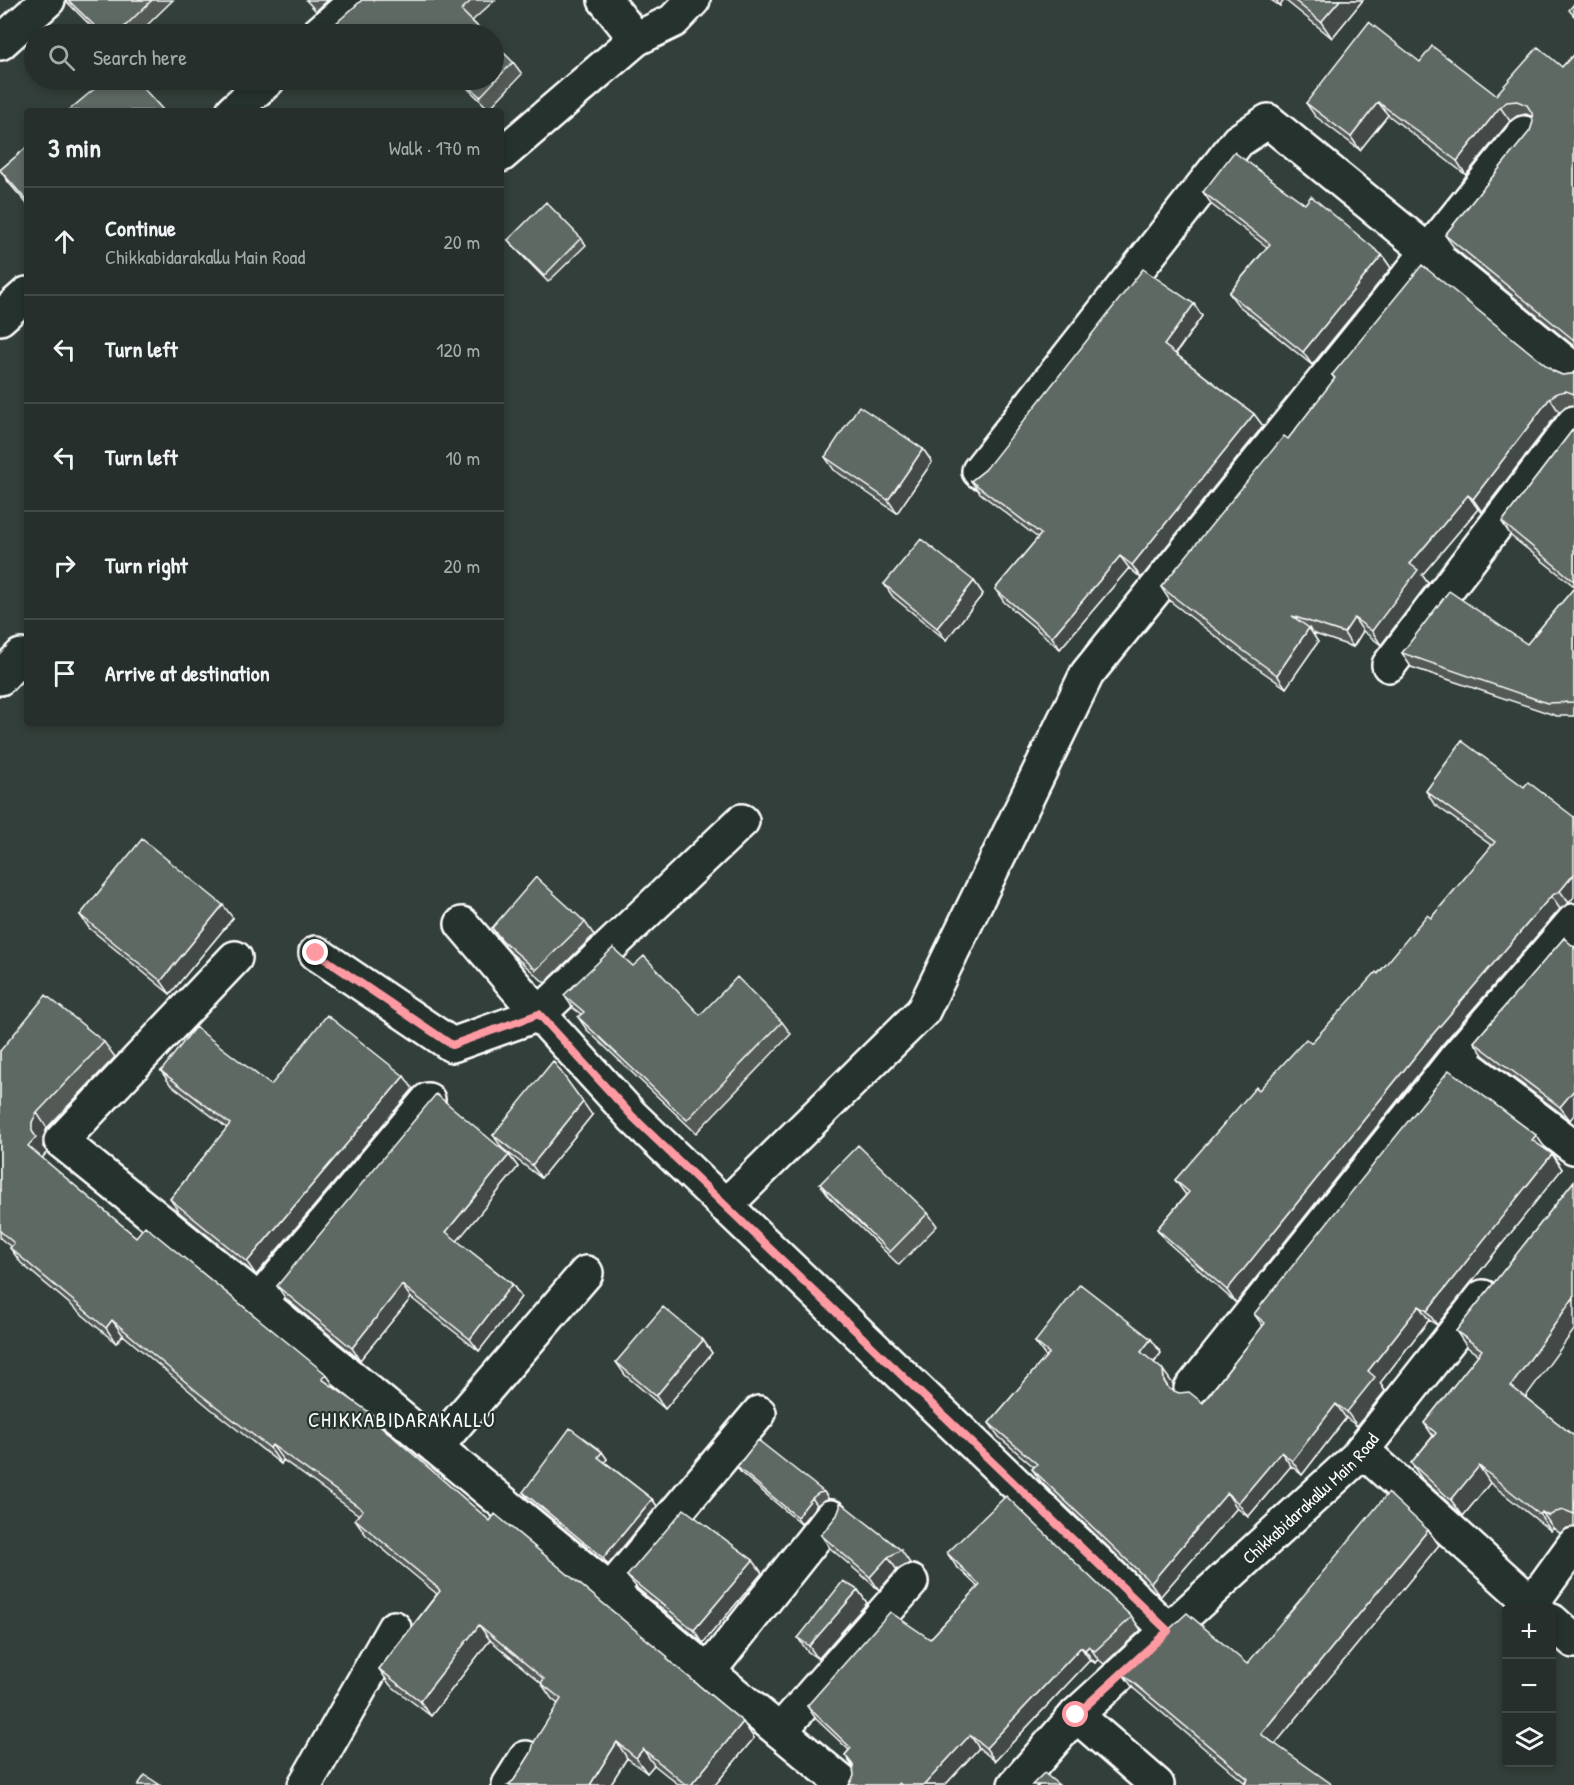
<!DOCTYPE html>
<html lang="en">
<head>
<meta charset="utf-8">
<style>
	body { margin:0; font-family:"Patrick Hand",sans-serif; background:#323b38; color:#f1f3f6 }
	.controls { position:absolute; right:18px; bottom:18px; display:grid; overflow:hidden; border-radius:6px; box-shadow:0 3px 9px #0003 }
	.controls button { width:54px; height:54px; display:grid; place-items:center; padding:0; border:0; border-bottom:2px solid #424a48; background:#262f2c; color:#f1f3f6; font:30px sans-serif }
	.stop { position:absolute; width:18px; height:18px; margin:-14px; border:4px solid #ff9aa2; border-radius:50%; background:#fff }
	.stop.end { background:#ff9aa2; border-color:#fff; box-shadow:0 2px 6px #0008 }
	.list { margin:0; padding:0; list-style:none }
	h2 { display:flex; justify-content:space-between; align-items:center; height:78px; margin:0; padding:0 24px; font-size:26px }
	h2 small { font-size:20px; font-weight:400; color:#a4a9a9 }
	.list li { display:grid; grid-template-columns:39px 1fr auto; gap:18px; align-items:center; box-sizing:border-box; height:108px; padding:0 24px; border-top:2px solid #424a48 }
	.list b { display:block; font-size:22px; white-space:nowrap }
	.list p { margin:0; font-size:20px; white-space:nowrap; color:#a4a9a9 }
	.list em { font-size:20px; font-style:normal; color:#a4a9a9 }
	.icon { flex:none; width:33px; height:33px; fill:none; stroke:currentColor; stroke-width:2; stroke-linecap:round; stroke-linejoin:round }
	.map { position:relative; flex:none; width:1574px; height:1785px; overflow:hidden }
	.search { position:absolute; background:#262f2c; box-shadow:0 3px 9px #0003; left:24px; top:24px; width:480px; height:66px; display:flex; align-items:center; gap:15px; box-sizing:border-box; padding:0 21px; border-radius:33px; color:#a4a9a9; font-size:22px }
	.panel { position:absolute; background:#262f2c; box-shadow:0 3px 9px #0003; left:24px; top:108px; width:480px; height:618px; border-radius:6px }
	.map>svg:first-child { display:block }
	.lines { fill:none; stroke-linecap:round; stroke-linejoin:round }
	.minor-casing { stroke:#fff; stroke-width:38 }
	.minor { stroke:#26332d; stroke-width:33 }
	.wall { fill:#525a56; stroke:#fff; stroke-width:1.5 }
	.shaded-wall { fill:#424a46; stroke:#fff; stroke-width:1.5 }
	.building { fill:#5f6964; stroke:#fff; stroke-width:1.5 }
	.route { stroke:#ff9aa2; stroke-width:8 }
	.labels { text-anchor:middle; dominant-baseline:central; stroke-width:4.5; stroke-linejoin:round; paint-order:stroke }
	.street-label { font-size:18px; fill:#fff; stroke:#26332d }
	.quarter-label { font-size:21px; letter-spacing:1.5px; fill:#fff; stroke:#26332d }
</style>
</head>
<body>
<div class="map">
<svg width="1574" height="1785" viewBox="0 0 1574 1785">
	<rect width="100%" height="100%" fill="#333f3a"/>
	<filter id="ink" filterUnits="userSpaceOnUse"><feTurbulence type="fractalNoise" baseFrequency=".0167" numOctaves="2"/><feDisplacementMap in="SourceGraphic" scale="12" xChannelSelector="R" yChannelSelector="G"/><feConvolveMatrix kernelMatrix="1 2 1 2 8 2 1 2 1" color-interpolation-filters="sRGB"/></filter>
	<g filter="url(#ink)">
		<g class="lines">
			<defs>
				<g id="minor">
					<path d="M605,0L636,39"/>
					<path d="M318,34L357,0"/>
					<path d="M0,43L48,0"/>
					<path d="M233,111L268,80"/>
					<path d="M501,155L636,39L673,21L693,0"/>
					<path d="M0,318L27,294"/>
					<path d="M979,471L1238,141L1268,121L1574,370"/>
					<path d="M1389,665L1574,423"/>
					<path d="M0,678L21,656"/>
					<path d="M462,924L539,1014L742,821"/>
					<path d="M316,953L452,1045L539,1014L633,1117L1169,1631"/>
					<path d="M235,958L61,1141L259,1301L845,1785"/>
					<path d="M1456,1058L1574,921"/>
					<path d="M725,1206L923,1011L1087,674L1524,133"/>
					<path d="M259,1301L428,1100"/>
					<path d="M1191,1389L1456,1058L1574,1147"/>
					<path d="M436,1447L586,1273"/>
					<path d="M1362,1450L1539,1610"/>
					<path d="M610,1591L759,1413"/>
					<path d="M1532,1603L1574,1545"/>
					<path d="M1552,1621L1574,1641"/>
					<path d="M708,1672L831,1517"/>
					<path d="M1076,1715L1157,1785"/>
					<path d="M780,1731L911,1582"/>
					<path d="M305,1785L394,1628"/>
					<path d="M509,1785L526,1758"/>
					<path id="s1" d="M1015,1785L1076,1715L1356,1458L1483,1297"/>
				</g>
			</defs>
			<use href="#minor" class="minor-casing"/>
			<use href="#minor" class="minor"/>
		</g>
		<path class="wall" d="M65,0H173L138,34H99Z
			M306,0H328L316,11Z
			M362,0H495L472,21L485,34H326Z
			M1271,0H1284L1280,6Z
			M1285,0H1363L1332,38Z
			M1574,54V346L1455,249L1445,235L1530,131L1533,122V117L1526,114L1517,116L1510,121L1466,175L1388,115L1360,150L1315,116L1306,103L1420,62L1496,95L1562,67Z
			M513,62L522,74L489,109L459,80H494Z
			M364,80H378L371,86Z
			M27,147V204L9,183L0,170Z
			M1203,192L1305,204L1382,255L1391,268L1312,365L1238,305L1229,293L1267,247L1212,205Z
			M581,238L586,245L548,282L513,246L508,240Z
			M1194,304L1202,316L1176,354L1254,414L1263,426L1141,578L1129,568L1060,649L1004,602L995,589L1038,538L980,493L971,481Z
			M1553,371L1562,375L1572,374L1574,372V405L1566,406L1559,412L1482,512L1478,509L1422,575L1428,583L1381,645L1363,631L1353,647L1312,633L1318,642L1286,688L1250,663L1170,601L1161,587L1288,439L1335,379L1332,375Z
			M1574,428V586L1511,536L1502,522Z
			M923,449L932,462L897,513L834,470L825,457Z
			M974,581L983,594L946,640L893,597L884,584Z
			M1574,588V716H1557L1411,667L1402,653L1527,644Z
			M1462,741L1569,903L1560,909L1441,1046L1236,1303L1166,1241L1157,1229L1186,1195L1175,1180L1259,1090L1311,1043L1431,918L1492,846L1434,804L1426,791Z
			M80,915L233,918L170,994L89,928Z
			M585,922L594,935L545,983L511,953L501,941L492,928Z
			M1564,938L1570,1120L1483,1055L1474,1042Z
			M633,966L700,1015L782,1022L791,1034L696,1133L587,1030L578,1017L581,1014L573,1008L564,995Z
			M104,1042L115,1057L47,1128L43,1138V1147L47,1152L42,1158L136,1237L326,1374L336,1389L490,1521L673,1664L743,1722L754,1738L715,1785H679L654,1765L647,1773L627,1758L610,1785H508L514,1780L531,1753L558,1704L552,1699L541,1683L490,1640L431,1716L390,1685L379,1669L437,1594L366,1535L355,1519L359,1515L283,1460L281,1464L211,1409L123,1335L116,1343L21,1263L10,1248L11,1247L0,1238V1051Z
			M161,1071L271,1085L413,1089L256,1275L179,1212L170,1199L227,1128L170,1084Z
			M592,1115L541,1178L502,1148L493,1135Z
			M1536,1135L1546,1150L1552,1154L1562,1169L1437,1325L1429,1320L1380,1383L1385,1391L1357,1426L1346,1418L1302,1475L1291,1466L1248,1517L1237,1508L1160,1597L1042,1483L1032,1469L1034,1467L999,1437L989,1423L1046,1357L1035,1342L1151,1339L1161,1353L1154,1363L1173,1384V1391L1203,1403L1263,1326L1254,1314Z
			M509,1155L518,1167L457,1241L512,1284L521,1297L479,1351L411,1298L360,1360L286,1299L277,1286Z
			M1574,1181L1526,1398L1574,1436V1527L1567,1528L1560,1533L1553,1528L1551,1531L1490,1483L1463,1516L1422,1479L1411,1463L1433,1436L1424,1423L1478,1355L1467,1347L1456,1331Z
			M820,1184L928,1213L937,1226L899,1265L829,1197Z
			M703,1340L712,1353L665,1409L625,1375L616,1362Z
			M602,1452L607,1459L605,1462L652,1499L657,1506L608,1565L528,1499L523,1492Z
			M737,1467L824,1492L829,1499L824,1500L817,1505L801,1524L741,1473Z
			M1428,1530L1439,1545L1275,1744L1245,1783L1133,1688L1122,1673L1247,1664Z
			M821,1535L901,1550L910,1563L897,1570L879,1590L830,1548Z
			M947,1553L1132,1617L1141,1630L1104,1664L1098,1659L1095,1663L1090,1660L995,1761L979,1748L945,1785H849L854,1776L853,1767L845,1755L849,1750L816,1719L807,1706L930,1639L978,1587L956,1566Z
			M762,1573L703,1643L637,1588L627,1576Z
			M858,1590L867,1603L818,1659L807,1651L798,1638Z"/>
		<path class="shaded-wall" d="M1276,0H1284L1280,6Z
			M1340,0H1363L1332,38L1321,22Z
			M1378,102L1388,115L1360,150L1351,137Z
			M1500,107L1510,121L1466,175L1457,161Z
			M1382,255L1391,268L1312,365L1303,352Z
			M1194,304L1202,316L1173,357L1164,345Z
			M1550,398L1559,412L1482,512L1473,499Z
			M1254,414L1263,426L1141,578L1132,565Z
			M923,449L932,462L897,513L888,500Z
			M1468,495L1478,509L1422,575L1428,583L1381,645L1372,631L1410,564Z
			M1120,556L1129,568L1060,649L1052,637Z
			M974,581L983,594L946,640L937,628Z
			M1354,618L1363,631L1353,647L1344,633Z
			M1309,628L1318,642L1286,688L1277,675Z
			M1574,874V897L1569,903L1560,891Z
			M1551,896L1560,909L1441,1046L1236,1303L1227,1290L1433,1034Z
			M223,905L233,918L170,994L161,981Z
			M404,1076L413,1089L256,1275L247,1262Z
			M1574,1090V1115L1570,1120L1560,1107Z
			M583,1102L592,1115L541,1178L532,1165Z
			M37,1113L47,1128L43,1138V1147L47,1152L39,1162L28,1146L32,1122Z
			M1536,1135L1546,1149L1542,1154L1532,1140Z
			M1552,1154L1562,1169L1437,1325L1427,1311Z
			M509,1155L518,1167L454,1245L446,1232Z
			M512,1284L521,1297L479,1351L470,1339Z
			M402,1285L411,1298L360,1360L352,1348Z
			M1574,1297V1330L1522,1402L1511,1386Z
			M1419,1306L1429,1320L1380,1383L1385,1391L1357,1426L1347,1412L1368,1371Z
			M112,1320L123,1335L116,1343L106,1328Z
			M1151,1339L1161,1353L1151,1366L1141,1352Z
			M703,1340L712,1353L665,1409L656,1396Z
			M1163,1370L1173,1384V1395L1164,1381Z
			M326,1374L337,1390L322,1379Z
			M1336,1404L1346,1418L1302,1475L1292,1461Z
			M376,1417L387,1433L374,1420Z
			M272,1445L283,1460L281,1464L270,1448Z
			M602,1452L607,1459L603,1464L598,1457Z
			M1281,1452L1291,1466L1248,1517L1238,1503Z
			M1479,1466L1490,1483L1463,1516L1451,1500Z
			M1227,1493L1237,1508L1160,1597L1151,1583Z
			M812,1498L817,1505L801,1524L797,1517Z
			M652,1499L657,1506L608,1565L603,1558Z
			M1542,1512L1553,1528L1551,1531L1540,1515Z
			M1428,1530L1439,1545L1271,1749L1261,1734Z
			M888,1557L897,1570L879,1590L870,1577Z
			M753,1560L762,1573L703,1643L694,1630Z
			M858,1590L867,1603L818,1659L809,1646Z
			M479,1625L490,1640L431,1716L420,1701Z
			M1089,1646L1098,1659L1095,1663L1085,1650Z
			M1081,1647L1090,1660L995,1761L986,1748Z
			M743,1722L754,1738L715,1785H691Z
			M970,1735L979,1748L945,1785H924Z
			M617,1742L627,1758L610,1785H590Z
			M643,1749L654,1765L647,1773L636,1758Z"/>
		<path class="building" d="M68,0H152L117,34H103Z
			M362,0H472L461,10L485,34H417L412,30L407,34H327L325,33Z
			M1294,0H1340L1321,22Z
			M1574,4V16L1569,10Z
			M1369,22L1420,62L1432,46L1496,95L1538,47L1562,67L1574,54V340L1445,235L1530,131L1533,122L1532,113L1527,105L1517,101L1507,102L1500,107L1457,161L1378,102L1351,137L1306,103Z
			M494,43L513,62L480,97L463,80H494Z
			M105,80H136L164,111H68Z
			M27,147V201L0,170Z
			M1234,152L1305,204L1311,196L1382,255L1303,352L1229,293L1270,244L1203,192Z
			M546,202L581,238L544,276L508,240Z
			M1422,265L1553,371L1562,375L1572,374L1574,372V394L1566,391L1557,393L1550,398L1473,499L1468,495L1410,564L1418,570L1372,631L1354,618L1344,633L1292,616L1309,628L1277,675L1241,649L1161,587L1284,436L1288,439L1335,378L1332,375Z
			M1143,269L1194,304L1164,345L1254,414L1132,565L1120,556L1052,637L995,589L1041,534L971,481L985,470Z
			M859,406L923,449L888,500L825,457Z
			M1574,428V581L1502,522Z
			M921,539L974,581L937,628L884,584Z
			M1574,588V702L1547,703L1402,653L1449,591L1527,644Z
			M1462,741L1524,787L1528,782L1574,817V874L1560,891L1551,896L1433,1034L1227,1290L1157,1229L1189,1192L1175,1180L1256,1087L1259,1090L1306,1039L1311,1043L1376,972L1378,974L1427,915L1431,918L1495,842L1426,791Z
			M142,839L223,905L161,981L80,915Z
			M536,877L585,922L536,970L502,940L492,928Z
			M1564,938L1574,947V1090L1560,1107L1474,1042Z
			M613,948L633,966L644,956L700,1015L737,977L782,1022L687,1120L578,1017L584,1012L564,995Z
			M46,995L104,1042L37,1113L32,1122V1131L36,1137L28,1146L136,1237L145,1226L326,1374L322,1379L376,1417L374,1420L490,1521L495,1514L668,1657L667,1659L743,1722L691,1785H686L643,1749L636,1758L617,1742L590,1785H508L514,1780L531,1753L534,1742L561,1699L541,1683L544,1679L479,1625L420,1701L379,1669L440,1591L438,1588L355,1519L363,1510L272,1445L270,1448L200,1394L112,1320L106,1328L10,1248L14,1243L0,1231V1051Z
			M327,1015L404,1076L247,1262L170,1199L230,1124L161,1071L195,1027L271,1085Z
			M553,1061L583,1102L532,1165L493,1135Z
			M1449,1070L1536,1135L1532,1140L1552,1154L1427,1311L1419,1306L1368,1371L1375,1377L1347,1412L1336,1404L1292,1461L1281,1452L1238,1503L1227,1493L1151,1583L1032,1469L1037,1464L989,1423L1049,1353L1035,1342L1080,1284L1151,1339L1141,1352L1163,1370L1164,1381L1169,1389L1179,1393L1189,1392L1203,1403L1265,1323L1254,1314Z
			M436,1094L509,1155L446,1232L512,1284L470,1339L402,1285L352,1348L277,1286Z
			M858,1145L928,1213L890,1252L820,1184Z
			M1574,1181V1297L1511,1386L1574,1436V1514L1564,1510L1556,1512L1549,1516L1542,1512L1540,1515L1479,1466L1451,1500L1411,1463L1436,1433L1424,1423L1482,1350L1456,1331Z
			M663,1307L703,1340L656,1396L616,1362Z
			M570,1428L602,1452L598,1457L652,1499L603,1558L523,1492Z
			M758,1440L824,1492L819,1493L812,1498L797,1517L737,1467Z
			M1388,1493L1428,1530L1261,1734L1333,1785H1244L1248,1779L1122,1673L1187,1613L1247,1664Z
			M1006,1496L1132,1617L1095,1651L1089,1646L1085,1650L1081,1647L986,1748L970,1735L924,1785H902L899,1783L897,1785H849L854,1776L853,1765L845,1755L851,1748L807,1706L890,1612L930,1639L980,1585L947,1553Z
			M840,1502L901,1550L888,1557L870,1577L821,1535L837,1515L840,1507Z
			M684,1509L753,1560L694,1630L627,1576Z
			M843,1581L858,1590L809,1646L798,1638Z
			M1044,1773L1059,1785H1032Z
			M145,1775L160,1785H138Z"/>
	</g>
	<g class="lines" filter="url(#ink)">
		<path class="route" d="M316,953L452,1045L539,1014L633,1117L1168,1631L1076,1715"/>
	</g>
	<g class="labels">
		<g class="street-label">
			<text stroke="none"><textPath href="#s1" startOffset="412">Chikkabidarakallu Main Road</textPath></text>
		</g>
		<g class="quarter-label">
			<text x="402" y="1419">CHIKKABIDARAKALLU</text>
		</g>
	</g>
</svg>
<div class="controls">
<button>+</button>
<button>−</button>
<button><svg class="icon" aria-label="layers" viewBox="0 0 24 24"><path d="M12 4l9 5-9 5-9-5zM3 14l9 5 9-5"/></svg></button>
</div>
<div class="stop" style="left:1076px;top:1715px"></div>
<div class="stop end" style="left:316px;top:953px"></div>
<div class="search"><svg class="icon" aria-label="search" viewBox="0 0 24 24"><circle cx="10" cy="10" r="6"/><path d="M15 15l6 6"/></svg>Search here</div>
<section class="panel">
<h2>3 min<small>Walk · 170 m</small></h2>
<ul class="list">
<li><svg class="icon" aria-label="ahead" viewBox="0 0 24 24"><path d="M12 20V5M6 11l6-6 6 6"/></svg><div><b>Continue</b><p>Chikkabidarakallu Main Road</p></div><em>20 m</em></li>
<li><svg class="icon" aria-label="left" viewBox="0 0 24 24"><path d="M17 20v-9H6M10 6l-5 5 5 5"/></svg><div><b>Turn left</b></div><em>120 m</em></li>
<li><svg class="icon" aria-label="left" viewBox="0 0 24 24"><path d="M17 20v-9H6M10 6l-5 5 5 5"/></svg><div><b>Turn left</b></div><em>10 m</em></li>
<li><svg class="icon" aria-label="right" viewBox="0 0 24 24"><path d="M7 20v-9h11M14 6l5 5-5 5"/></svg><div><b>Turn right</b></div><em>20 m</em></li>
<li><svg class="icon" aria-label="arrive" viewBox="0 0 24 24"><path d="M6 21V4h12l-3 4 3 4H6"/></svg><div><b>Arrive at destination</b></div></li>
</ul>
</section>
</div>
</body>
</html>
